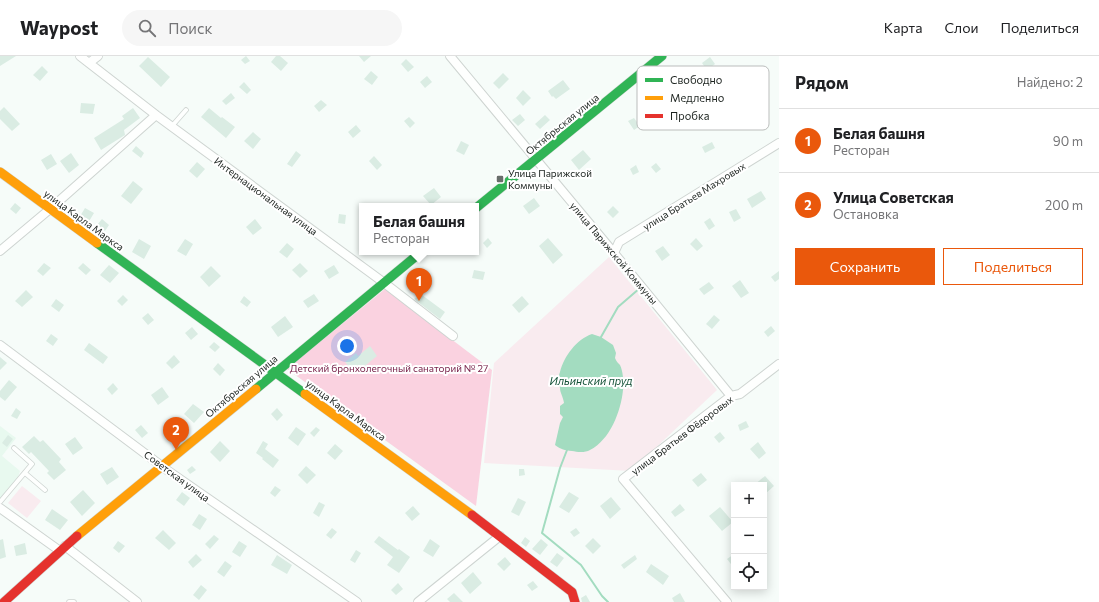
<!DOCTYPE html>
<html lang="ru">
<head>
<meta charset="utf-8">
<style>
	body { margin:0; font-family:Commissioner,sans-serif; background:#f6f6f6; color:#202124 }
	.controls { position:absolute; right:12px; bottom:12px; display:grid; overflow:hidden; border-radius:0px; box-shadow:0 2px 10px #0003 }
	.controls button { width:36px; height:36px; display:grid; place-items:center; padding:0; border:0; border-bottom:1px solid #e0e0e0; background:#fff; color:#202124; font:20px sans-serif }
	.you { position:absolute; left:347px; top:290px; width:14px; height:14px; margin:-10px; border:3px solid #fff; border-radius:50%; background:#1a73e8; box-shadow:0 0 0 6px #1a73e833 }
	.badge { display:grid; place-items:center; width:26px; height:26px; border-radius:50%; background:#ea580c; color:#fff; font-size:13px; font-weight:700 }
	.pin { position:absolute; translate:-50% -33px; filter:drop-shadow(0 1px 2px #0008) }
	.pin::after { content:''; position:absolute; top:21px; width:14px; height:12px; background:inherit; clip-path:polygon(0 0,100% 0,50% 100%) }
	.popup { position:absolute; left:359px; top:147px; width:120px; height:52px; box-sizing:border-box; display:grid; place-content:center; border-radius:0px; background:#fff; filter:drop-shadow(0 1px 3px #0005); font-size:13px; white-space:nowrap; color:#757577 }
	.popup b { font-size:15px; color:#202124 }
	.popup::after { content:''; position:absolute; left:50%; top:100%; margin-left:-8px; border:8px solid transparent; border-top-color:#fff }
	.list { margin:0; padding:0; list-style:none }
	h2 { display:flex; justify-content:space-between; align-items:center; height:52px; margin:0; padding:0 16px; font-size:17px }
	h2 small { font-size:13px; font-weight:400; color:#757577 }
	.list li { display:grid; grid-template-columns:26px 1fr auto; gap:12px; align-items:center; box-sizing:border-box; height:64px; padding:0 16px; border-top:1px solid #e0e0e0 }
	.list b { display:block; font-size:15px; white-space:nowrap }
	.list p { margin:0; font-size:13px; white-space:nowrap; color:#757577 }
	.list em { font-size:13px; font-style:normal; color:#757577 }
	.actions { display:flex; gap:8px; padding:12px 16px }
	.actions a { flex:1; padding:9px 0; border:1px solid #ea580c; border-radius:0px; text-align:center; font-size:14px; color:#ea580c }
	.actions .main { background:#ea580c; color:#fff }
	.icon { flex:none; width:22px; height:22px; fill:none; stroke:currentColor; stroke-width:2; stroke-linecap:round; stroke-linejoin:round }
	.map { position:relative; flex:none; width:779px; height:546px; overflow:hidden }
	header { display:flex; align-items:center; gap:24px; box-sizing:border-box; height:56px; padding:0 20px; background:#fff; border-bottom:1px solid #e0e0e0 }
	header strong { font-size:19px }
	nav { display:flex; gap:22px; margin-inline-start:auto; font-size:14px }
	.search { width:280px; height:36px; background:#f6f6f6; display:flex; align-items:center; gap:10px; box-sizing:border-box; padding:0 14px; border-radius:22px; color:#757577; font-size:15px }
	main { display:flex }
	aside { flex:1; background:#fff }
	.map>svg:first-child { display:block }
	.built { fill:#e8f9ef }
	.green { fill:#f9ebef }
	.forest { fill:#fad2e0 }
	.water { fill:#a3dcc0 }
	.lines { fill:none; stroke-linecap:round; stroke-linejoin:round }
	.stream { stroke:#a3dcc0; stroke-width:2 }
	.building { fill:#daece3 }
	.lane-casing { stroke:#ced4d1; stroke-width:5.5 }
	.street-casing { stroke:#ced4d1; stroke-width:10 }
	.fast-casing { stroke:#ced4d1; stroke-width:10 }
	.slow-casing { stroke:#ced4d1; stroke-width:10 }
	.jam-casing { stroke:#ced4d1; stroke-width:10 }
	.lane { stroke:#fefffe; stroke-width:4 }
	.street { stroke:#fefffe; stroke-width:8 }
	.fast { stroke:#30b455; stroke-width:9 }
	.slow { stroke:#ff9f0a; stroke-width:9 }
	.jam { stroke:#e5322d; stroke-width:9 }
	.poi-dot { fill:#686e6b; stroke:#fff; stroke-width:1.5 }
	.labels { text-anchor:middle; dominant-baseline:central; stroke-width:4; stroke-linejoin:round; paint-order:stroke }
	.street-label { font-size:10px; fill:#1b221e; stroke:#fff }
	.poi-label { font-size:10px; fill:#1b221e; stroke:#fff; text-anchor:start }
	.park-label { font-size:10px; fill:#751e47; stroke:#fff }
	.water-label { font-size:11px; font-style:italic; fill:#135137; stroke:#fff }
	.key { fill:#fff; stroke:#bbbdbc; stroke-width:1 }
	.key-label { font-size:11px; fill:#1b221e }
</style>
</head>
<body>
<header>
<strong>Waypost</strong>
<div class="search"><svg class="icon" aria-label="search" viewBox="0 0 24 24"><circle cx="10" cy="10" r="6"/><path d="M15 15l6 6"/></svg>Поиск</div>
<nav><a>Карта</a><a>Слои</a><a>Поделиться</a></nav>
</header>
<main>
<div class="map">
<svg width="779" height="546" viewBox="0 0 779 546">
	<rect width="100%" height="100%" fill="#f6fcf9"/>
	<path class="built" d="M0,370L16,382L2,400L20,415L18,421L0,443Z"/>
	<path class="green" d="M609,201L717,334L631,415L484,407L494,307Z
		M22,430L41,445L27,462L8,447Z"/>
	<path class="forest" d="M385,233L492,314L476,450L287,313Z"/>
	<path class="water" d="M592,278L601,281L613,289L616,297L615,302C616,305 618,307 620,309C623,315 624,327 623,334C621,355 610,384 590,394C585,397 577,396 572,395C564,394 562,394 555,389L560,367L563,361L560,358V350L564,347C563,340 560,337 560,332C559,327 558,320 560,316C564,300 577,283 592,278Z"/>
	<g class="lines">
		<path class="stream" d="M601,281L618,251L640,232
			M567,394L560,412L542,477L581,509L602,540L608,546"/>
	</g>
	<path class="building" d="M0,0H16L0,10Z
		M246,0L250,5L245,8L241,4Z
		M276,0H280L288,7L281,15L271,6Z
		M359,0H371L364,6Z
		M148,1L170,21L161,31L139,10Z
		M710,1L715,8L707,14L702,7Z
		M406,3L414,11L408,16L401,8Z
		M42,10L48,16L40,25L33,19Z
		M687,11L694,19L683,29L675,21Z
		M371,15L378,21L372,29L364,23Z
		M503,17L509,23L499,33L493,27Z
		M427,20L432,26L425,32L420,26Z
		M563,24L570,33L556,43L553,40L552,41L548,35Z
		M244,26L251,34L247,38L239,31Z
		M523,34L531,42L523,50L516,42Z
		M231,37L235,42L226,49L222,45Z
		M671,43L680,51L671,61L662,54Z
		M321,44L327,49L319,56L314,50Z
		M81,47L95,48L93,58L80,57Z
		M4,51L20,68L12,75L0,63V55Z
		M133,52L140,62L124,74L125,79L101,94L94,82L124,63L122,60Z
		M209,52L221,62L222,61L235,71L226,82L201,61Z
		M520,58L525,64L518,70L512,64Z
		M545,59L550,64L540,73L535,68Z
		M409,61L415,67L410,72L404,65Z
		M634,62L640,70L634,74L628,65Z
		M356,69L361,75L353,82L348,76Z
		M253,76L261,83L253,93L244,85Z
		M461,85L469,89L464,99L456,95Z
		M712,86L715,92L705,97L702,91Z
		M136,90L144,97L141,102L132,95Z
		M583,94L591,103L579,114L571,104Z
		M296,95L301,99L292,111L287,108Z
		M71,97L79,109L69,117L60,105Z
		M51,98L57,108L47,114L41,104Z
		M374,100L382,109L377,114L369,105Z
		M197,106L205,113L197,122L189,115Z
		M656,107L661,113L656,117L651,111Z
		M636,109L639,116L633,119L630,113Z
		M133,125L143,133L131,148L121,140Z
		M434,132L441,141L431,149L423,140Z
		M761,135L766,143L752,152L747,143Z
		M534,142L540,150L529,158L523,150Z
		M15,147L21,152L16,158L10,153Z
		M613,150L619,156L613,162L607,156Z
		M85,152L94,157L88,167L79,162Z
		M736,153L741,162L734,166L729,156Z
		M339,158L346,159L345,168L338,167Z
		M710,162L715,170L709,174L704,166Z
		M102,163L109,169L105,175L97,169Z
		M255,163L262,172L253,179L246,171Z
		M488,182L492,187L487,192L483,187Z
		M548,182L563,199L553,208L539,190Z
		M696,182L703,190L697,195L690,188Z
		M139,183L151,190L144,203L132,196Z
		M185,183L193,188L186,200L177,195Z
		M287,187L294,193L287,202L279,196Z
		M663,190L670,199L662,205L655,195Z
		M44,207L51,212L43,220L37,215Z
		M83,207L91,214L86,219L78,212Z
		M300,207L308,215L300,222L292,214Z
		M109,209L119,217L110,227L100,219Z
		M334,209L339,217L329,223L324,215Z
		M211,210L221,220L209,231L200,221Z
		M474,214L485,216L483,224L472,222Z
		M779,215V223L775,226L771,221Z
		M740,224L749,237L741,242L732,230Z
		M709,226L714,232L704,239L699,233Z
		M26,234L33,241L22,251L15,245Z
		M314,238L319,245L308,252L303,245Z
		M123,239L128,244L122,250L117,245Z
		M422,239L445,256L440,263L414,243L417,241L419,242Z
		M244,240L251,246L247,251L240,246Z
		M522,240L529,248L519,257L512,249Z
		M56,243L64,249L59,256L51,250Z
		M148,257L154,264L148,269L142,262Z
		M714,259L720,264L712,273L706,268Z
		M285,260L293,271L278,281L271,271Z
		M771,270L775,275L768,281L764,276Z
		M192,271L198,278L191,284L185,277Z
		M51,278L58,283L53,290L46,285Z
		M214,286L220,291L215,296L209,291Z
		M89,287L108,301L103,308L84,294Z
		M370,290L377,300L355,318L345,306L356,297L358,300Z
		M174,299L180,306L172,313L166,307Z
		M0,301L7,307L0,314Z
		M218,307L225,314L220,320L213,313Z
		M9,324L17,331L5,345L0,341V335Z
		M113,327L118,333L112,339L107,333Z
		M162,331L169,341L158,349L151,339Z
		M193,348L204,356L194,367L184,358Z
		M16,352L21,356L17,363L11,360Z
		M277,352L283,359L277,365L271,358Z
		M746,365L749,371L740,375L738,369Z
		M141,369L148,377L142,382L135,374Z
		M296,371L306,378L298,390L288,382Z
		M316,371L320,374L314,381L310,377Z
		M720,376L725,382L719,387L714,381Z
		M8,379L13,383L7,391L2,387Z
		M34,380L40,386L43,384L61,403L59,406L66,414L54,424L47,417L49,415L31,396L29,398L22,391Z
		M75,381L83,392L73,399L65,388Z
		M220,385L230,395L220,406L210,396Z
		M263,385L268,388L265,393L279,404L273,412L262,403L263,402L256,397Z
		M758,386L766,397L759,403L750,393Z
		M335,388L343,395L335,404L327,397Z
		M192,410L196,414L190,418L187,414Z
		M306,410L316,419L307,428L298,419Z
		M112,411L119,421L107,429L100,418Z
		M519,413H524L525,419L519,420Z
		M701,417L707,424L698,431L692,424Z
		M765,420L774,430L764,439V429H754Z
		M275,430L281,434L275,441L270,437Z
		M83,434L95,447L82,460L70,446Z
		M182,436L190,442L184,450L176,444Z
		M569,436L579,442L569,457L559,451Z
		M611,441L621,453L610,463L600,450Z
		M518,442L526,446L519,460L511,456Z
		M319,446L325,449L319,461L313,457Z
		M680,448L685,454L675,461L671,456Z
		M413,450L420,458L412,465L405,457Z
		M720,451L733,466L722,475L709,460Z
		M52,453L68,464L60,474L45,464Z
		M199,458L207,463L200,474L192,469Z
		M332,472L337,476L331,483L326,479Z
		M576,472L580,477L574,481L570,476Z
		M163,474L176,487L169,494L155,482Z
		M214,479L219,483L210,493L205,488Z
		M379,480L398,494L399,493L410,501L399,517L387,509L393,501L374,486Z
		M525,481L530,485L526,491L521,487Z
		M593,482L601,490L593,498L585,490Z
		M3,483L6,501L0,503V484Z
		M430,483L440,490L433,501L423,495Z
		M541,483L548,489L540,499L532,493Z
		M118,485L125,490L119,497L113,492Z
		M239,485L247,490L240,501L232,496Z
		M25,487L27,498L16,500L14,490Z
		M356,494L361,497L355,507L350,504Z
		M557,497L564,502L557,511L550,506Z
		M196,498L202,504L193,512L188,506Z
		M734,498V512L727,503Z
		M277,499L292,509L287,518L271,509Z
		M635,499L637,503L624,513L621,509Z
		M505,501L511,508L504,515L497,508Z
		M225,505L232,510L224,521L217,516Z
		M651,508L669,520L663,529L646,516Z
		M473,516L482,527L470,538L461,527Z
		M533,525L538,531L532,535L527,529Z
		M398,527L403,533L396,539L391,534Z
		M201,529L207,534L199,544L193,539Z
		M454,537L463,546H450L447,543Z
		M680,537L685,546H674L672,542Z
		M586,539L590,546H582L581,542Z"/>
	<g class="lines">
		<defs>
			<path id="lane" d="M172,70L186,54
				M25,417L45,434
				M0,446L32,408L14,392
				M69,546H74"/>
			<path id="street" d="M80,0L156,59L383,226L453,280
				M450,0L614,197L731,340
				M89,7L98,0
				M0,195L50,153L156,59
				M614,197L619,186L779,87
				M0,289L167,414L357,546
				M0,452L60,495
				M65,490L137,546
				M418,546L500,480
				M727,546L623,423L731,340L740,338L779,308"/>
			<path id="fast" d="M476,152L662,0
				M97,187L305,338
				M256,333L421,196"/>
			<path id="slow" d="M0,116L97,187
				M305,338L472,459
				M77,480L256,333"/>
			<path id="jam" d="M472,459L572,536L575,546
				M4,546L77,480"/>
		</defs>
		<use href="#lane" class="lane-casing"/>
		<use href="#street" class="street-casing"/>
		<use href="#fast" class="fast-casing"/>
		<use href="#slow" class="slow-casing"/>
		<use href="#jam" class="jam-casing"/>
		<use href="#lane" class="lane"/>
		<use href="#street" class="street"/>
		<use href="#fast" class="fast"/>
		<use href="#slow" class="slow"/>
		<use href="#jam" class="jam"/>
	</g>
	<rect class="poi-dot" x="496" y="119" width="8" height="8" rx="2"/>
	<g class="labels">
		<g class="street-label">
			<text transform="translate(562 68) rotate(-39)">Октябрьская улица</text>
			<text transform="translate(266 140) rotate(36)">Интернациональная улица</text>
			<text transform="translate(694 140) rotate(-32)">улица Братьев Махровых</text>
			<text transform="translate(84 164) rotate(36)">улица Карла Маркса</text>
			<text transform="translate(614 197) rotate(50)">улица Парижской Коммуны</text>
			<text transform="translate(241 330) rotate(-40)">Октябрьская улица</text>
			<text transform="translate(346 354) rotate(36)">улица Карла Маркса</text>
			<text transform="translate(682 379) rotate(-37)">улица Братьев Фёдоровых</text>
			<text transform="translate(177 420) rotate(36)">Советская улица</text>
		</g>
		<g class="poi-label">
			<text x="508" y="117">Улица Парижской<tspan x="508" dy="12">Коммуны</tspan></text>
		</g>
		<g class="park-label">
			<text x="389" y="312">Детский бронхолегочный санаторий № 27</text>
		</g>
		<g class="water-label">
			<text x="591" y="324">Ильинский пруд</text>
		</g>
	</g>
	<rect x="637" y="10" width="132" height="64" rx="6" class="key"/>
	<rect x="645" y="22" width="18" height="4" fill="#30b455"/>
	<rect x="645" y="40" width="18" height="4" fill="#ff9f0a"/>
	<rect x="645" y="58" width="18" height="4" fill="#e5322d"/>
	<g class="key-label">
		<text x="670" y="28">Свободно</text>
		<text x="670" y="46">Медленно</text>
		<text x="670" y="64">Пробка</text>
	</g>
</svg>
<div class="controls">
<button>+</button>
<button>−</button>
<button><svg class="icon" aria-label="locate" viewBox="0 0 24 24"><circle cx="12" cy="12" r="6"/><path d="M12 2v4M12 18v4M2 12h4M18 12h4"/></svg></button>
</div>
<div class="you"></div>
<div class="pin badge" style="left:419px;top:245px">1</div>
<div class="popup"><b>Белая башня</b>Ресторан</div>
<div class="pin badge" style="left:176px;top:394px">2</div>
</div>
<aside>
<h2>Рядом<small>Найдено: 2</small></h2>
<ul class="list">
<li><span class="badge">1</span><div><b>Белая башня</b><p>Ресторан</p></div><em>90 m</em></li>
<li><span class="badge">2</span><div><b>Улица Советская</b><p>Остановка</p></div><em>200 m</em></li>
</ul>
<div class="actions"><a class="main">Сохранить</a><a>Поделиться</a></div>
</aside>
</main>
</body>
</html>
